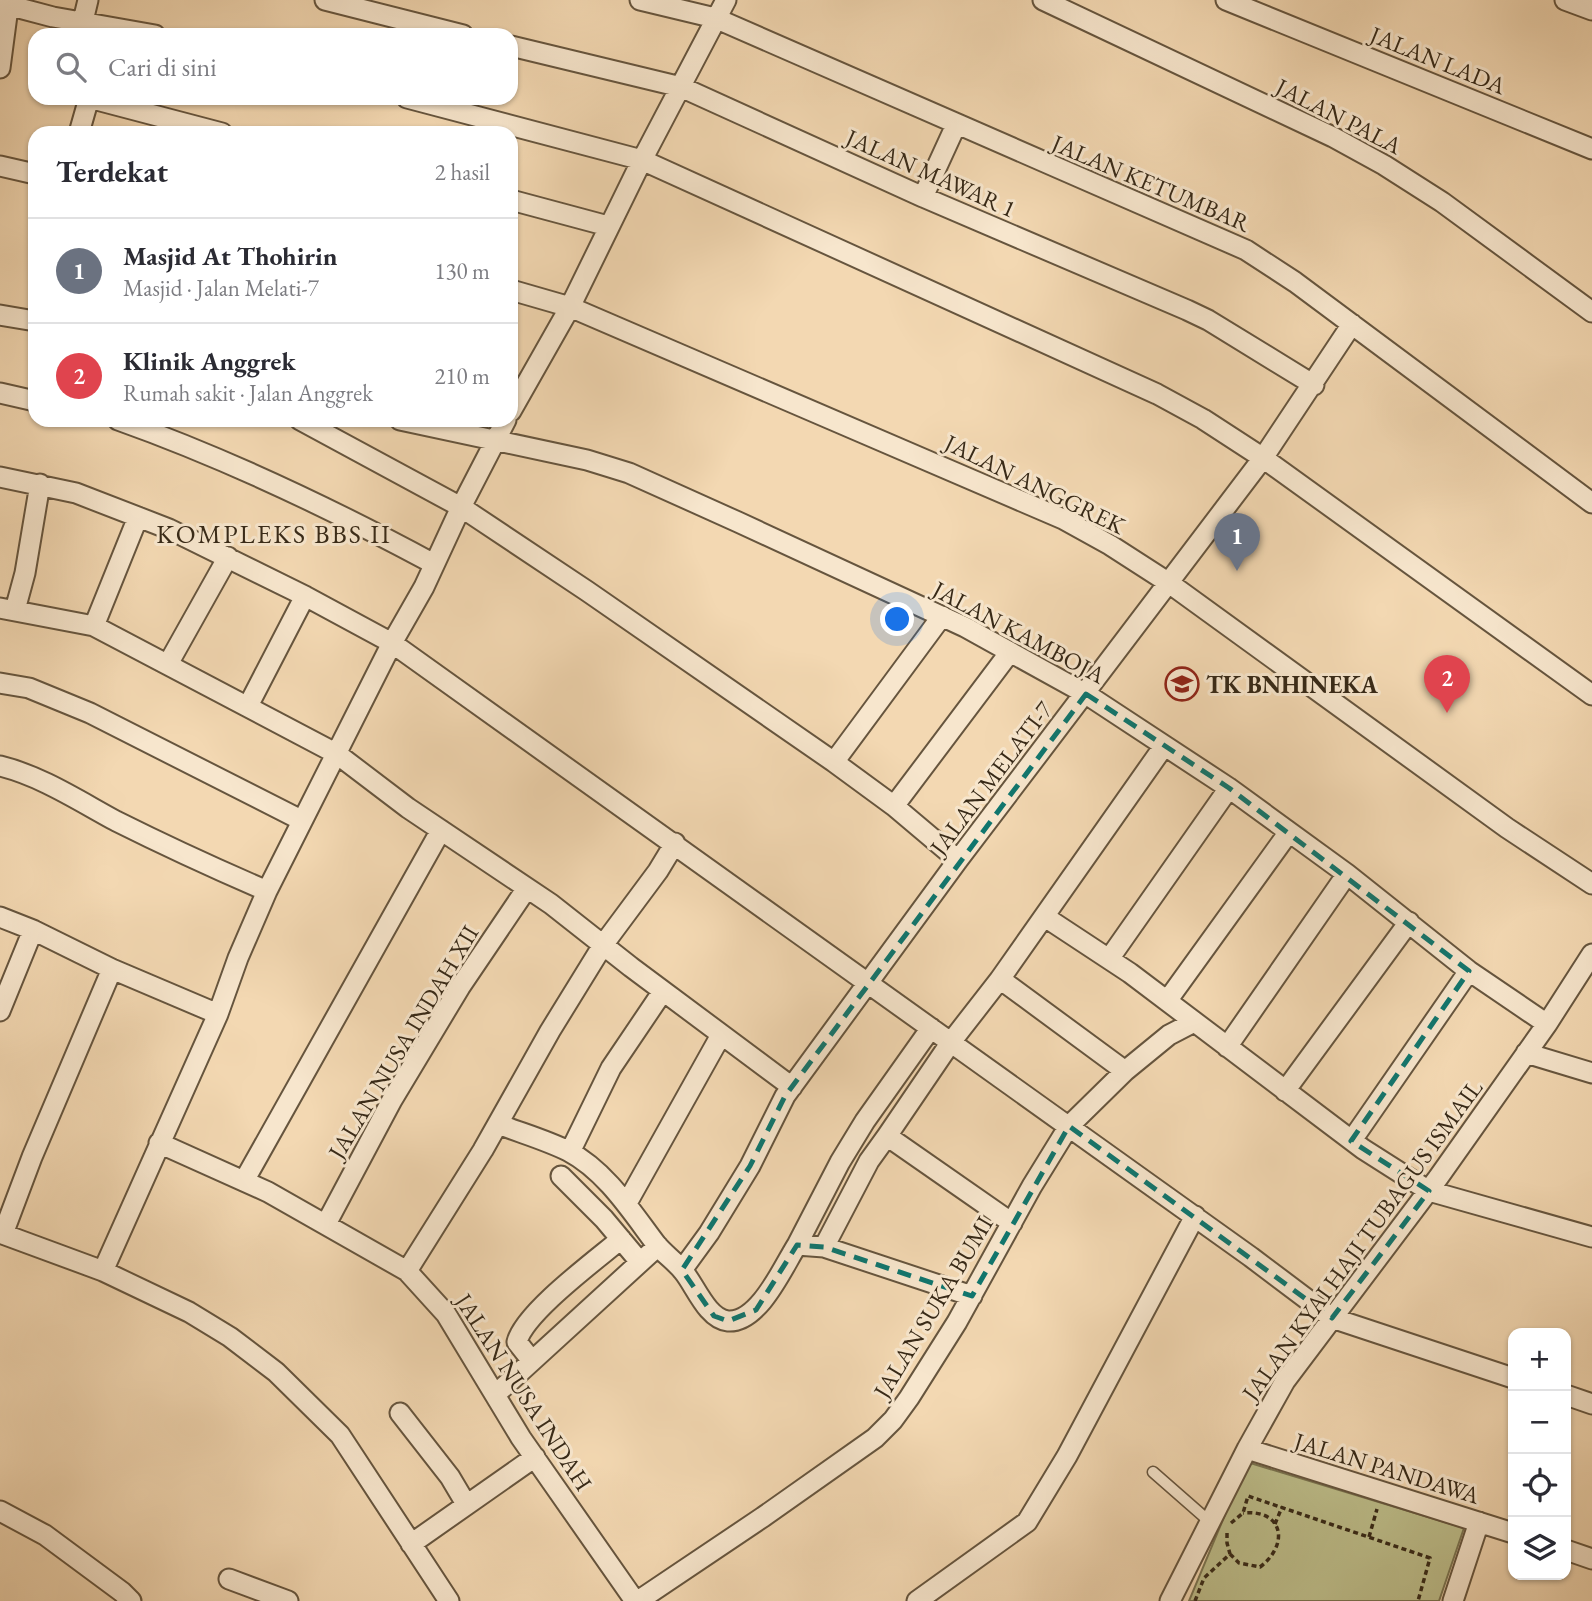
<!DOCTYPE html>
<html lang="id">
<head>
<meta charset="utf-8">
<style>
	body { margin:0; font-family:"EB Garamond",serif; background:#f2f2f3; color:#2b2b33 }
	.controls { position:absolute; right:21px; bottom:21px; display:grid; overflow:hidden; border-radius:14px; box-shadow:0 2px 5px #0004 }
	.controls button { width:63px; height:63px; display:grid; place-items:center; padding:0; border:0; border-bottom:2px solid #e1e1e2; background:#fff; color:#2b2b33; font:35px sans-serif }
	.you { position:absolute; left:898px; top:620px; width:24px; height:24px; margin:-18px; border:5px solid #fff; border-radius:50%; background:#1a73e8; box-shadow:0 0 0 10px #1a73e833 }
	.badge { display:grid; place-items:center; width:46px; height:46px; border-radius:50%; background:#db2777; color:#fff; font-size:23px; font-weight:700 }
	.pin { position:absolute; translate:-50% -58px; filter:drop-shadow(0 2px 4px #0008) }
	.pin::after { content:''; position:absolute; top:37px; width:24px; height:21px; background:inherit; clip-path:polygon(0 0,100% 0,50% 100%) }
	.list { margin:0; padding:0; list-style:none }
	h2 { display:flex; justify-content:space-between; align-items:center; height:91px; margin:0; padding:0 28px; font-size:30px }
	h2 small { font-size:23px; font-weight:400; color:#7c7c81 }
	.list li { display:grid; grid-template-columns:46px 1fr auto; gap:21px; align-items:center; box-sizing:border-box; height:105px; padding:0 28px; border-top:2px solid #e1e1e2 }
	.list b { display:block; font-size:26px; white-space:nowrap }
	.list p { margin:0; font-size:23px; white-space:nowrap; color:#7c7c81 }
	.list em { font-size:23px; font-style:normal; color:#7c7c81 }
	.icon { flex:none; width:38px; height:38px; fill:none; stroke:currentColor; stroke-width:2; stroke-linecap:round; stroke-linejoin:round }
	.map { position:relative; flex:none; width:1592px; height:1601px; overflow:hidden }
	.search { position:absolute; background:#fff; box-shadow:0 2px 5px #0004; left:28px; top:28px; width:490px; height:77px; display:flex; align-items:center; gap:18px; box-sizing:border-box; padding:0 24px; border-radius:21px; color:#7c7c81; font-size:26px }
	.panel { position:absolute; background:#fff; box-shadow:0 2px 5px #0004; left:28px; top:126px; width:490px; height:301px; border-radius:21px }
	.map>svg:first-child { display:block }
	.green { fill:#bdbe8b; stroke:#7a7451; stroke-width:2 }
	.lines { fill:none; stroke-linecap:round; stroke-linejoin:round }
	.service-casing { stroke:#66553e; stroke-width:13 }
	.minor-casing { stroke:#66553e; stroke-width:23 }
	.path { stroke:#372917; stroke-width:3.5; stroke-dasharray:5 3.5; stroke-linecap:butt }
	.service { stroke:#f7e6cd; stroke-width:10 }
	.minor { stroke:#f7e6cd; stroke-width:19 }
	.marked { fill:none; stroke:#0f766e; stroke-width:5; stroke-dasharray:14 9; stroke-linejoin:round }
	.labels { text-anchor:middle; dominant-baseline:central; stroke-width:6; stroke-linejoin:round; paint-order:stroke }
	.street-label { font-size:24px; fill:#372917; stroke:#f7e6cd }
	.poi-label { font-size:24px; font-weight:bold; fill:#372917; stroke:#f7e6cd; text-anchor:start }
	.neighbourhood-label { font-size:26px; letter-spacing:2px; fill:#372917; stroke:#f7e6cd }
</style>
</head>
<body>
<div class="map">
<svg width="1592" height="1601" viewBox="0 0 1592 1601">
	<rect width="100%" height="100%" fill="#f3d8b2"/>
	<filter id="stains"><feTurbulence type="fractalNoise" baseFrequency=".00286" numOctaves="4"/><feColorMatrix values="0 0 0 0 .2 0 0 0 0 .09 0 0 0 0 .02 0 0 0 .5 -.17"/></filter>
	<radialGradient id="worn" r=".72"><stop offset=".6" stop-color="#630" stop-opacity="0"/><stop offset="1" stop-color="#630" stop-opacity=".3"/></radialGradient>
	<path class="green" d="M1247,1462L1464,1528L1439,1601H1189Z"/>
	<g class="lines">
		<defs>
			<path id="service" d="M1153,1472L1210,1522"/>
			<path id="minor" d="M325,0L463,35
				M640,0L715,18L1246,250L1295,282L1592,503
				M1043,0L1333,137L1384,165L1442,202L1592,312
				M1226,0L1592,149
				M1565,0L1592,10
				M0,3L53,17L155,35
				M83,21L88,0
				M511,46L681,87L923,197L1187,310L1208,320L1314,385
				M0,68L9,0
				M89,98L222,133
				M407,98L642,160L1157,394L1203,419L1263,458L1592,695
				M79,133L89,98
				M0,166L35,174
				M923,197L956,125
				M511,200L608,226
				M511,290L570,307L1063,519L1110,545L1169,583L1507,828L1592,884
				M0,315L35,321
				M0,393L35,401
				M511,411L570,307L642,160L726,0
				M118,420C228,459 332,509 434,564
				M300,420L461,507L587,591L834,762L894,806L958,860
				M400,420L587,460L629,473L738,522L965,627L1086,694L1229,788L1347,874L1469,971L1547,1024
				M0,477L76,493L169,529L305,596L392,643L1251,1257L1332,1318L1513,1378
				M0,608L94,626L337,754L408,808L551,904L631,967L792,1087
				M15,610L25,573L40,484
				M94,626L138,517
				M168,664L228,557
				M0,683L29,688L90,713L301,820
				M248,706L305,596
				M834,762L942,616
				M0,766C41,776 79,801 116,821C166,846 216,869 267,891
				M894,806L1010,652
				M0,917L33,930L112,969L218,1014
				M1045,917L1130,973L1363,1149L1429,1191L1592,1237
				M1109,959L1229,788
				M1000,979L1125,1071
				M1167,1001L1289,832
				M0,1011L33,930
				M1227,1047L1347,874
				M1526,1053L1592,1073
				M1285,1091L1409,922
				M498,1124C521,1133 546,1140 568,1151C606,1171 631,1211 656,1244C664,1254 675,1261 683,1271C695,1285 707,1319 728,1321C759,1323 783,1267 797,1245L824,1247L972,1296
				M887,1136L951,1042L1000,979L1164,746
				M1352,1140L1469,971
				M159,1143L268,1192L407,1271L446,1314L521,1438L635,1601
				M570,1152L611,1068L663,991
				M561,1176L604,1219L640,1262
				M244,1181L441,830
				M627,1203L721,1035
				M326,1224L392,1100L460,987L527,888
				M0,1233L103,1271L189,1312L230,1337L276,1372L340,1435L449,1601
				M3,1234L32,1157L112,969
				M797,1245L840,1162L865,1121L931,1028
				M824,1247L869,1161L887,1136L1012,1223
				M682,1270L709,1233L750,1166L785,1096L958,860L1263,458L1352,324
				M103,1271L218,1014L238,958L267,891L392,643L424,587L461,507L506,420
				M407,1271L483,1150L550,1031L603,945L658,871L675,843
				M532,1361L517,1342C524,1313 596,1260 621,1239
				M496,1394L658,1246
				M1566,1395L1592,1404
				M400,1413L450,1477L466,1504
				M1247,1449L1513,1533
				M0,1511L45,1535L122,1592L131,1601
				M411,1544L535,1457
				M1566,1550L1592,1559
				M229,1579L288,1601
				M638,1601L763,1517L875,1438L893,1420L909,1398L957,1322L1032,1186L1069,1126L1125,1071L1169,1035L1194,1022
				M917,1601L1027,1522L1067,1456L1195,1216
				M1170,1601L1247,1449L1285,1381L1438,1178L1547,1024L1592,954
				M1453,1601L1479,1522"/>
		</defs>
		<use href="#service" class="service-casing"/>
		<use href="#minor" class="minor-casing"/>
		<path class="path" d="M1231,1523L1243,1513L1248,1496L1430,1558L1418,1601
			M1275,1524L1282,1507
			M1369,1537L1377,1509
			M1230,1554L1239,1563L1260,1567C1290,1544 1283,1509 1243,1513
			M1195,1601L1204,1578L1230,1554L1227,1543V1530"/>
		<use href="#service" class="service"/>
		<use href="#minor" class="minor"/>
	</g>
	<path class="marked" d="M1086,694L1229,788L1469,971L1351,1141L1429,1191L1332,1318L1069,1126L972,1296L824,1247L797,1245L756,1310L728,1321L714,1316L682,1270L750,1166L785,1096Z"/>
	<defs>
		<symbol id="school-ring" viewBox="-11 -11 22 22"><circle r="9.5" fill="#f7e6cd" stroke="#8f2418" stroke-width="1.5"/><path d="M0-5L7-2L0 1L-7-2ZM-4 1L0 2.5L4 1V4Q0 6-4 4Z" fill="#8f2418"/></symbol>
	</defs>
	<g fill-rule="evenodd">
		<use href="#school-ring" x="1163" y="665" width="38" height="38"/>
	</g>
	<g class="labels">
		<g class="street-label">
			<text transform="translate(1438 60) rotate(22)">JALAN LADA</text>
			<text transform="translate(1339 116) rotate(27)">JALAN PALA</text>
			<text transform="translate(931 173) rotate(24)">JALAN MAWAR 1</text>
			<text transform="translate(1151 183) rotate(23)">JALAN KETUMBAR</text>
			<text transform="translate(1035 484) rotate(26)">JALAN ANGGREK</text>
			<text transform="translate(1019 632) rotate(28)">JALAN KAMBOJA</text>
			<text transform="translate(991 778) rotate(-53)">JALAN MELATI-7</text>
			<text transform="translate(403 1042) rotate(-59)">JALAN NUSA INDAH XII</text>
			<text transform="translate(1362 1240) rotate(-54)">JALAN KYAI HAJI TUBAGUS ISMAIL</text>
			<text transform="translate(933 1307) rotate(-59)">JALAN SUKA BUMI</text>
			<text transform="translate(524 1392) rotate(57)">JALAN NUSA INDAH</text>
			<text transform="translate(1387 1468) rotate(17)">JALAN PANDAWA</text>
		</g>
		<g class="poi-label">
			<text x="1206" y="684">TK BNHINEKA</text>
		</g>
		<g class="neighbourhood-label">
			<text x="274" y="534">KOMPLEKS BBS II</text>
		</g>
	</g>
	<rect width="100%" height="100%" filter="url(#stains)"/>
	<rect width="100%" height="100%" fill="url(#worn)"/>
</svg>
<div class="controls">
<button>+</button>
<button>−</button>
<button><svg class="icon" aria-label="locate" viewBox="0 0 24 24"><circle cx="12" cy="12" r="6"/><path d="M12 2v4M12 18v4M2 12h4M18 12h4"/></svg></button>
<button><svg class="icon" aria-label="layers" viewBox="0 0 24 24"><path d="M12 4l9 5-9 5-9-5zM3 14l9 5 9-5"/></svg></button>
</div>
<div class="you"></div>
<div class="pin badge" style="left:1237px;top:571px;background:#6b7280">1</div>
<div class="pin badge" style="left:1447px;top:713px;background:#e0444e">2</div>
<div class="search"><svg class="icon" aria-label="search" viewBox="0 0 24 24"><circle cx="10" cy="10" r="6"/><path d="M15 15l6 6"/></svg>Cari di sini</div>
<section class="panel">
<h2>Terdekat<small>2 hasil</small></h2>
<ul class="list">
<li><span class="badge" style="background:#6b7280">1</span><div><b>Masjid At Thohirin</b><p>Masjid · Jalan Melati-7</p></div><em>130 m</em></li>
<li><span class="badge" style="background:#e0444e">2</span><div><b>Klinik Anggrek</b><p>Rumah sakit · Jalan Anggrek</p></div><em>210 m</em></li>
</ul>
</section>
</div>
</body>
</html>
